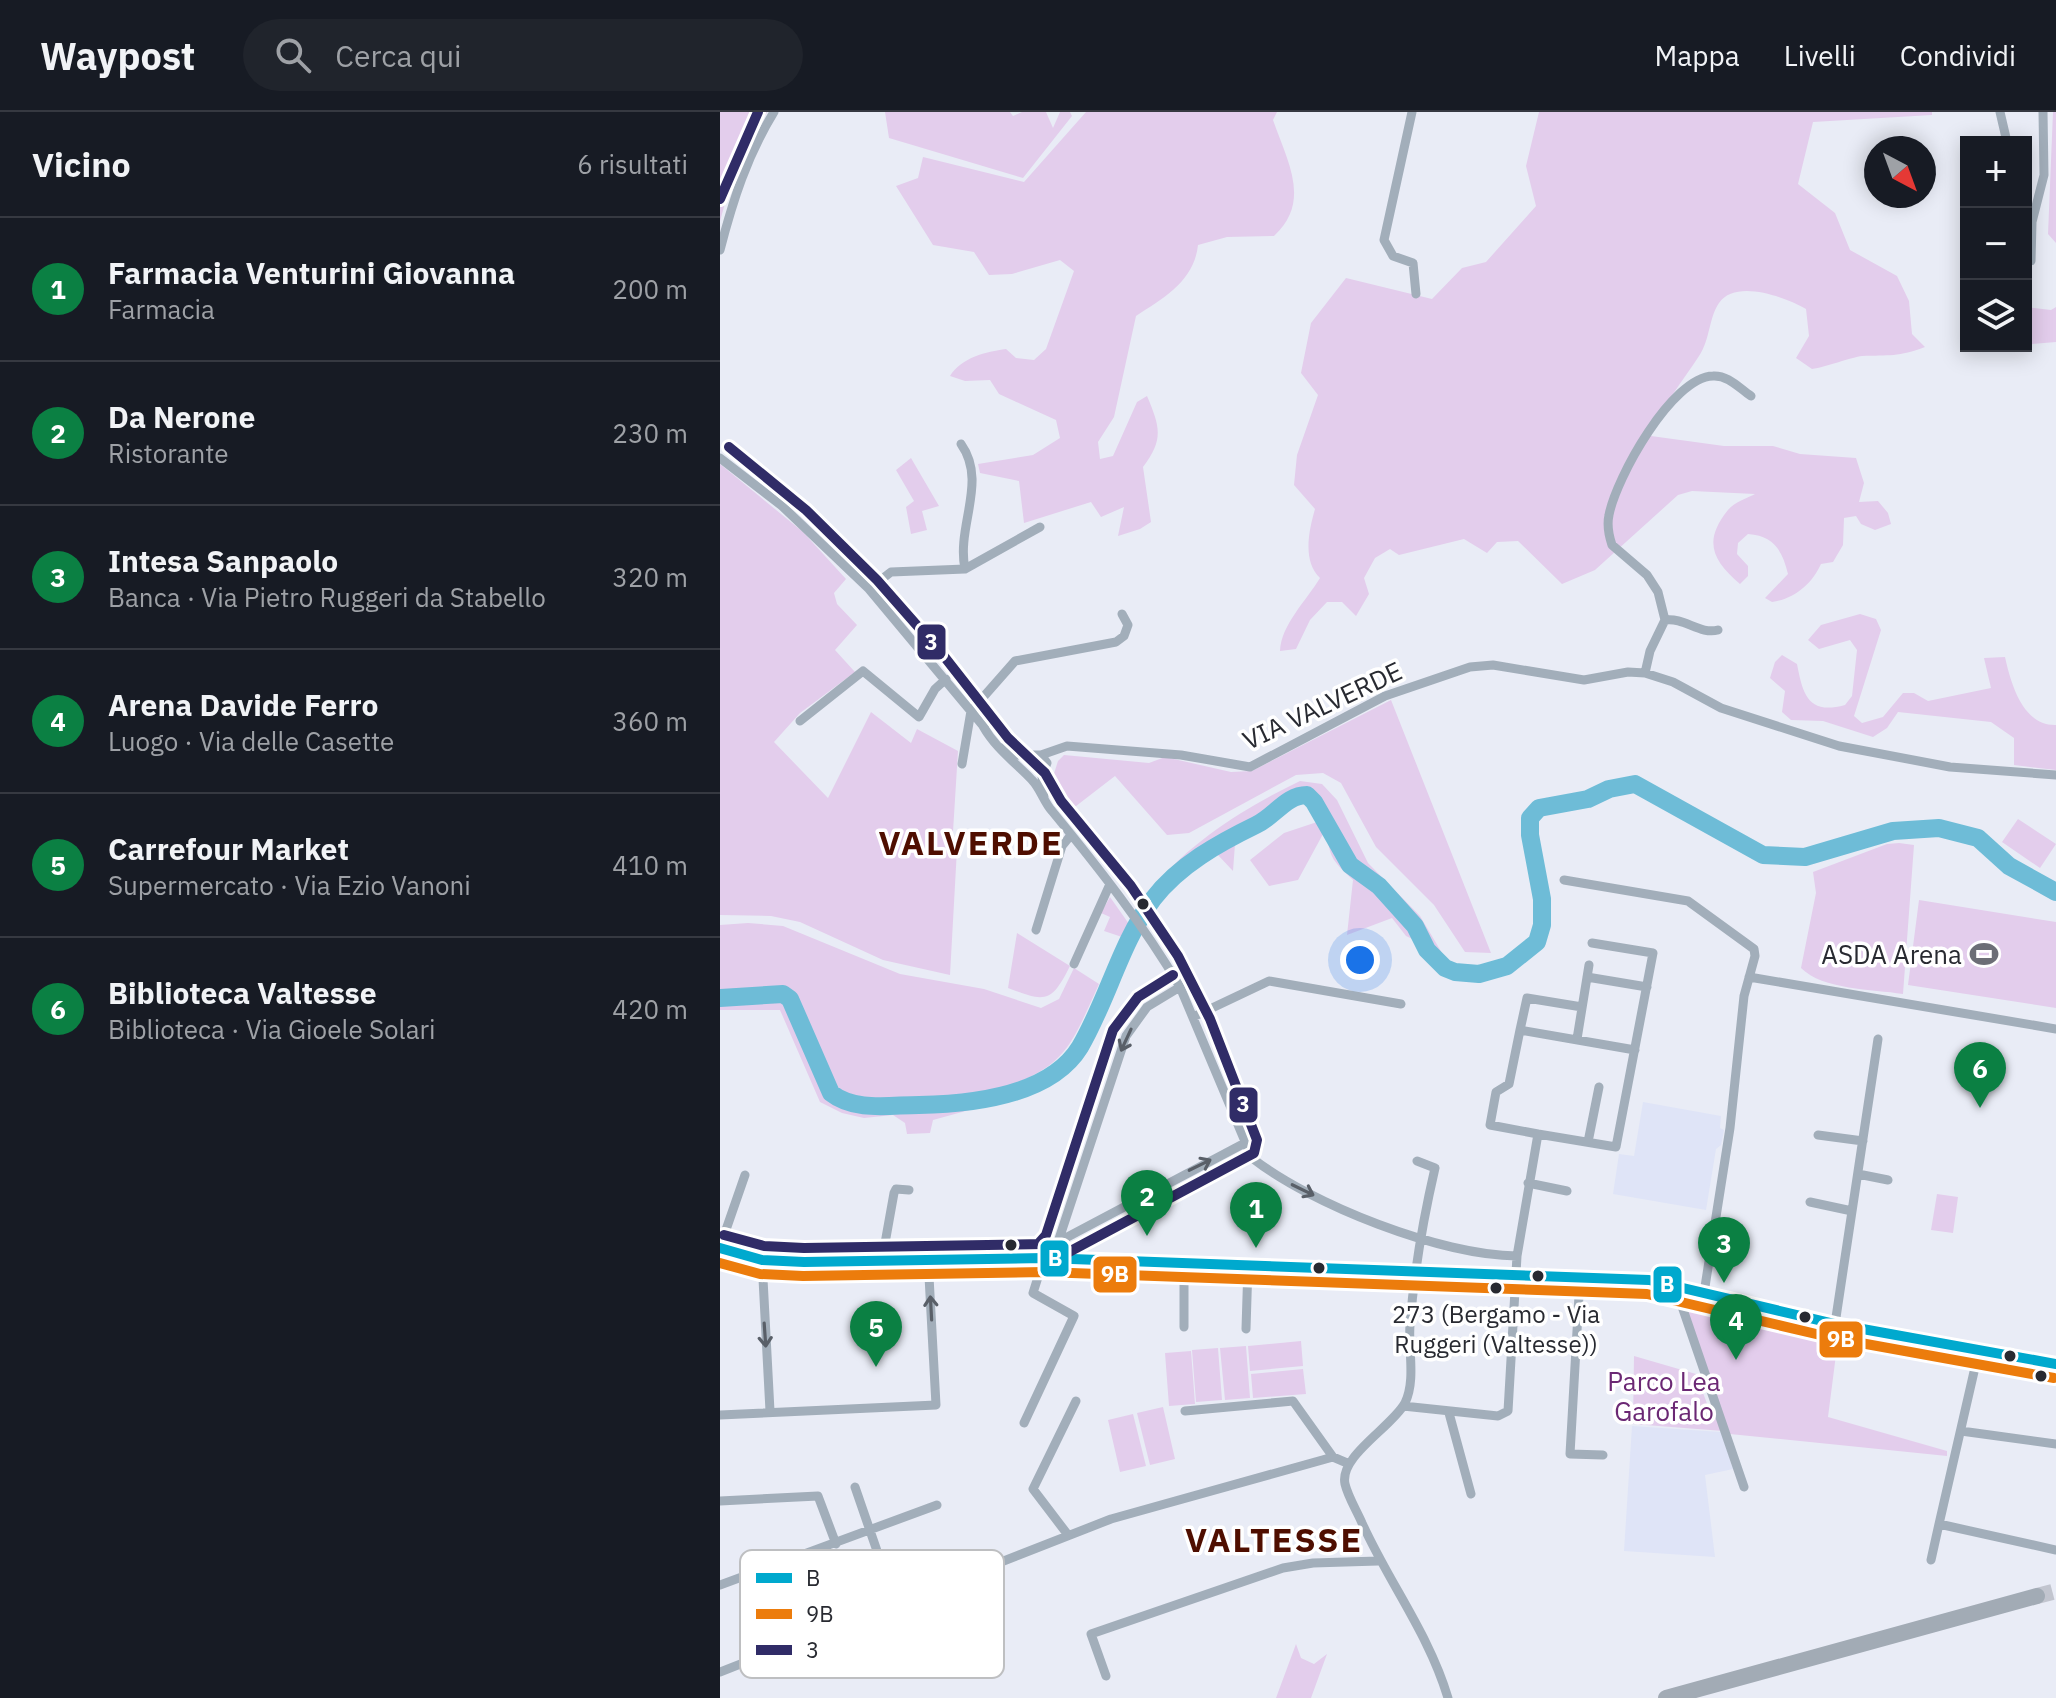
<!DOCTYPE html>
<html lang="it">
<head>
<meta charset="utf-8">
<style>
	body { margin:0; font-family:"IBM Plex Sans",sans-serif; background:#20242c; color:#f1f3f6 }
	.controls { position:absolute; right:24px; top:24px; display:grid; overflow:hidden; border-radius:0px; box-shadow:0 4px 20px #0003 }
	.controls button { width:72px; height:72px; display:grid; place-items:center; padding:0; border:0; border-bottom:2px solid #363941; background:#171b24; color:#f1f3f6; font:40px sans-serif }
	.compass { position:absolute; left:1144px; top:24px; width:72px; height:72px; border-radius:50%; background:#171b24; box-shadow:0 4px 20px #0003; rotate:139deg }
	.you { position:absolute; left:640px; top:848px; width:28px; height:28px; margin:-20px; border:6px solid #fff; border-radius:50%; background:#1a73e8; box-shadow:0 0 0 12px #1a73e833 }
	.badge { display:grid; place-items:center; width:52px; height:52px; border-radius:50%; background:#0b8043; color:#fff; font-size:26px; font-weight:700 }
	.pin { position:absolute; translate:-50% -66px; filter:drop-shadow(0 2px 4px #0008) }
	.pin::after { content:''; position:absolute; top:42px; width:28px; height:24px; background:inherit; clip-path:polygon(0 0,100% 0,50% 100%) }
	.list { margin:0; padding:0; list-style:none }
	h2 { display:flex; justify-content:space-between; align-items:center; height:104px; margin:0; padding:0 32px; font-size:34px }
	h2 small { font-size:26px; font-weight:400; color:#9ea1a6 }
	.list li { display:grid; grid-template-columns:52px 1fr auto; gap:24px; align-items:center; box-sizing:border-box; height:144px; padding:0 32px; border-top:2px solid #363941 }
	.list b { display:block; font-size:30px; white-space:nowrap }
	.list p { margin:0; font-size:26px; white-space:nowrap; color:#9ea1a6 }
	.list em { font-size:26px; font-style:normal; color:#9ea1a6 }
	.icon { flex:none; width:44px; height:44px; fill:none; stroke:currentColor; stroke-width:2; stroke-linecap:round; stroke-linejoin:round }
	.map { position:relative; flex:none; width:1336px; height:1586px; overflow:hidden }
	header { display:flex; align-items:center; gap:48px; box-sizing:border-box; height:112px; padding:0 40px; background:#171b24; border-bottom:2px solid #363941 }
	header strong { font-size:38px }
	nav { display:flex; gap:44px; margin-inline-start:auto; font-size:28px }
	.search { width:560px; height:72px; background:#20242c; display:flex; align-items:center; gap:20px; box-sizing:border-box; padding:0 28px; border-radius:44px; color:#9ea1a6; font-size:30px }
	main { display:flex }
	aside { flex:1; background:#171b24 }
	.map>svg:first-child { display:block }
	.built { fill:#dfe4f7 }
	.green { fill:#e3cdec }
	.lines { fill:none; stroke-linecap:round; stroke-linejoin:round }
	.river { stroke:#6ebcd7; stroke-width:18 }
	.highway-tunnel { stroke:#c2c5cf; stroke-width:16; stroke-dasharray:16 8; stroke-linecap:butt }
	.street { stroke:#a2aeba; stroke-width:9 }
	.secondary { stroke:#a0acba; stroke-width:12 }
	.highway { stroke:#a2abb5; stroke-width:16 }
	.bus-1-casing { stroke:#fff; stroke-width:16 }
	.bus-2-casing { stroke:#fff; stroke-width:16 }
	.bus-3-casing { stroke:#fff; stroke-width:16 }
	.bus-1 { stroke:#00a9ce; stroke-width:10 }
	.bus-2 { stroke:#ec7c0c; stroke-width:10 }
	.bus-3 { stroke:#302c67; stroke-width:10 }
	.oneway { stroke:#595f68 }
	.bus-dot { fill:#282a31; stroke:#fff; stroke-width:3 }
	.labels { text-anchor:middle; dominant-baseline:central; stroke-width:7; stroke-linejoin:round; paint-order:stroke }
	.bus-label { font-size:24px; fill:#282a31; stroke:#fff }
	.street-label { font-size:26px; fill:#282a31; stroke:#fff }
	.poi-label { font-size:26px; fill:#282a31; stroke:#fff; text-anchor:end }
	.park-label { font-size:26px; fill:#6b2874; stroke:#fff }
	.district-label { font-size:34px; font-weight:bold; letter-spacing:2px; fill:#4f0e00; stroke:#fff }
	.key { fill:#fff; stroke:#bebfc1; stroke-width:2 }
	.key-label { font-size:22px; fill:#282a31 }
	.line-badge { stroke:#fff; stroke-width:3 }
	.badge-label { font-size:22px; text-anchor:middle; font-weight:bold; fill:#fff }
</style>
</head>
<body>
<header>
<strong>Waypost</strong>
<div class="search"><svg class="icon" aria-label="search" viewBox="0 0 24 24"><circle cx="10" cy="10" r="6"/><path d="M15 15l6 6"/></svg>Cerca qui</div>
<nav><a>Mappa</a><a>Livelli</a><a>Condividi</a></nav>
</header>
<main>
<aside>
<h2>Vicino<small>6 risultati</small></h2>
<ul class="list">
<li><span class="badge">1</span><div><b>Farmacia Venturini Giovanna</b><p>Farmacia</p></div><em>200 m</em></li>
<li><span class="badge">2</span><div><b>Da Nerone</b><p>Ristorante</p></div><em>230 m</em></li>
<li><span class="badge">3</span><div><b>Intesa Sanpaolo</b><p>Banca · Via Pietro Ruggeri da Stabello</p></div><em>320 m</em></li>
<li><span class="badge">4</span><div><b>Arena Davide Ferro</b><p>Luogo · Via delle Casette</p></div><em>360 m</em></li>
<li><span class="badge">5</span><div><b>Carrefour Market</b><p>Supermercato · Via Ezio Vanoni</p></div><em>410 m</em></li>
<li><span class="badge">6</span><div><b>Biblioteca Valtesse</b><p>Biblioteca · Via Gioele Solari</p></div><em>420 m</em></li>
</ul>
</aside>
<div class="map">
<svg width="1336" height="1586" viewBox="0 0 1336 1586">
	<rect width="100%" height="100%" fill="#e9ecf6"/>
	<path class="built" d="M923,990L1001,1004L1000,1016L1004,1018L1001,1033L996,1037L986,1098L893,1082L899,1042L914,1044Z
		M912,1314L1001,1320L1013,1357L985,1363L995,1445L904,1439Z"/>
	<path class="green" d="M0,0H47L13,63L0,109Z
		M165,0H290L293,4L302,0H326L333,16L340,0H350L352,4L303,66L169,26Z
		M366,0H557L553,8C567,49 592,89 554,124L507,125L478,133C474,169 445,185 416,204L394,305L378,330L380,347L393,344L417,290L427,284C440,315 444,327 423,355L431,410L420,417L398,424L404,395L381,405L371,390L304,411L299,369L260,361L258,352L313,343L340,326L336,308L279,282L270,268L245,269L230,264C242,245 266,240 286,237L296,246L314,248L326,237L354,159L340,148L292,162L269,163L254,140L213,133L176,74L198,66L203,45L304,70Z
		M819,0H1212V3L1093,10L1078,72L1115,101L1130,138L1177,164L1189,189L1192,222L1205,235C1179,245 1168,243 1142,244C1132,245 1106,255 1092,257L1076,246L1089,224L1086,197C1067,186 1016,166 999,191C989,205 990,228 979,244C962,270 942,294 931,324L1004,334H1053L1080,342L1136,346L1144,371L1139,390L1158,389L1168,401L1171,412L1155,418L1141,412L1136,404L1124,406L1123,433L1113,450L1101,452C1092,472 1074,487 1052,490L1045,486L1068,462C1062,438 1054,424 1028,422L1018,431L1017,442L1028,454V464L1020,472C992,448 983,429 1008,398C1014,390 1028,386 1035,382L972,379L958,383L875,458L842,472L798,429L777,430L767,441L744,427L679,443L670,437L655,446L644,466L649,482L636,504L622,490H607L590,508L576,537L560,539C561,513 586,489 600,466C582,449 589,418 595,397L574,373L577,343L598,283L581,261L591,211L626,166L712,187L742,156L766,150L816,94L806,54Z
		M1333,0H1336V131L1328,122Z
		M1306,195L1331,198L1336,195V230L1290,234H1306Z
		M191,346L219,394L202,399L207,418L191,422L186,395L194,389L176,358Z
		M0,352L83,420L126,467L114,481L117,492L137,513L115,538L135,560L80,601L54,630L108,686L151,600L191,631L197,617L238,639L232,736L237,737L230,863L163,848L80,810L51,804L0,803Z
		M1140,502L1156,507L1161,518L1134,604L1142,611L1163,605L1183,581H1194L1208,589L1271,576L1264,546L1285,545C1291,572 1303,614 1336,613V658L1294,653V626L1271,610L1178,600L1167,616L1153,625L1103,609L1071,608L1062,600L1065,579L1050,566L1055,550L1062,543L1077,552C1083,583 1088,603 1125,593L1132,584L1137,538L1130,528L1099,537L1088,528L1101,513Z
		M671,588L771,841L745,840L714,793L656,735L621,671L603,661L576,663L469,721L447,723L395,664L347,701L331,671L338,649L344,643L429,651L445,645L511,660L532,659Z
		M580,669L602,672L617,688L648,751L700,804L722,841L686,824L672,806L627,823L633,768C625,760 613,751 610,739C604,717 613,688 584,679L570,685L560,699L515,732L513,759L497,742L455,771L448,781L436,772C473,728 528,694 580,669Z
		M1298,707L1336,732L1320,756L1282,730Z
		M597,710L603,722L578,768L549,774L530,748L564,721Z
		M1179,731L1194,733L1183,882C1152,877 1103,878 1081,856L1096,781L1093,760L1167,732Z
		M390,785L409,812L402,825L384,819L390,805L381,801Z
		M1199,788L1336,810V896L1188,873Z
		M28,811L63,814L180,862L264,877L321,896L339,887L354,856L379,872C351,933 347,955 279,977L293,986L213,1008L210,1021L187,1022L185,1011L173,1003L144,1006L122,1001L100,990L60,898H0V813Z
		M297,821L350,854C332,890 326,891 288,876Z
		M1217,1082L1238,1085L1233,1121L1211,1118Z
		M963,1188L1118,1227L1108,1305L1227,1339V1344L1010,1322Z
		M581,1229L583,1254L530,1259L528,1234Z
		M526,1234L530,1286L505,1288L500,1236Z
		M498,1236L502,1288L476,1290L472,1238Z
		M471,1239L475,1292L449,1294L445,1241Z
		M914,1244L976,1262L989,1297L996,1298L1003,1319L913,1312Z
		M583,1257L586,1282L533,1286L531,1262Z
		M443,1295L455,1347L430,1353L417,1301Z
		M413,1302L426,1354L400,1360L388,1308Z
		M576,1532L581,1546L594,1552L607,1542L591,1586H556Z"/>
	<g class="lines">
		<path class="river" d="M0,886L63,882L70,887L111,981C135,1000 170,993 199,993C251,992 330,984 360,935C388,887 400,832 433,787C459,753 499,731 536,713C555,704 566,683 587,683L594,690L630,753L659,774L695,814L707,838L725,856L735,860L759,862L787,854L817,830L822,813V787L810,723V706L819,696L868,687L889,677L915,672L1043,743L1085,745L1173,719L1219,716L1258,726L1289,754L1336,780"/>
		<path class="highway-tunnel" d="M1317,1484L1336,1479"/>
		<path class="street" d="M692,0L664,128L673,144L693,151L696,182
			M1280,0L1287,30
			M0,138C13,88 27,44 54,0
			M1311,149L1312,110L1324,63L1323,0
			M241,332C268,370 236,414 245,457
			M0,346L62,394L149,477L265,616
			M149,477L171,460L245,457L320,415
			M945,508L938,480L927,463L892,433C889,424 887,412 889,403C896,366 952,265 993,264C1008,263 1019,276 1031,284
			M925,561L930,539L945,508C964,505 980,523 998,518
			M80,609L143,559L199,605L215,577L226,567
			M263,614C276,637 296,651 312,668C320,676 324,690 332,699C378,755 423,812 460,875L532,1046C592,1093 720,1143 797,1144
			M284,635L296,643H321
			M321,643L347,634L461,643L530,655L665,584L750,555L773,553L864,568L908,560L925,561L953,570L1001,596L1119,634L1230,655L1336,663
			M321,643L327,651L322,664L324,686
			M242,652L251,599L295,549L396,530L404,524L408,513L402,502
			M844,768L968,789L1034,837L1035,844L1024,884L1010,1016L984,1181
			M316,818L342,734L351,723
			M354,852L390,772
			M867,865L927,875
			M1029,865L1336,917
			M862,895L807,886L800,918L915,938
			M473,905L549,869L681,892
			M800,918L789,972L776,980L770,1013L818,1022
			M857,927L869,853
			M1098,1023L1143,1029
			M868,1030L879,975
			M697,1049L715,1056C703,1108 694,1159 690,1213C688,1238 696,1268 685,1291C672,1315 619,1344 625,1372C628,1385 637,1399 642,1411C669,1471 709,1522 728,1586
			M1138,1062L1168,1068
			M808,1071L847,1079
			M1090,1090L1132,1099
			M338,1130L406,924L427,895L460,875
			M0,1135L25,1063
			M42,1148L50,1299
			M162,1148L174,1081L176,1077L189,1078
			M464,1151V1215
			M860,1166L850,1342L883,1343
			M955,1174L1024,1375
			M1115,1212L1158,927
			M526,1217L528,1153
			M1259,1238L1219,1412L1336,1438
			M683,1294L778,1304L788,1299L797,1144L818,1022L896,1035L933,841L872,831
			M465,1299L573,1289L613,1345
			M729,1301L751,1382
			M0,1303L216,1293L208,1146
			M304,1311L354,1204L313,1181L324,1146L338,1130L523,1032
			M1241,1319L1336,1332
			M135,1375L186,1523
			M0,1389L98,1384L116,1432
			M348,1423L313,1377L356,1289
			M1211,1448L1219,1412
			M0,1473L217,1393
			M0,1560L391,1407L613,1345L627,1351
			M386,1564L371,1522L563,1456L593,1451L658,1449"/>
		<path class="secondary" d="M0,1136L42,1148L84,1150L324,1146L929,1168L1115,1212L1336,1252"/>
		<path class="highway" d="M946,1586L1317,1484"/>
		<defs>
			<path id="bus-1" d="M0,1136L42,1148L84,1150L324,1146L929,1168L1115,1212L1336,1252"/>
			<path id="bus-2" d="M0,1151L40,1162L83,1164L324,1160L927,1182L1113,1226L1334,1266"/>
			<path id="bus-3" d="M0,87L38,0
				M9,335L86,398L157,468L223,543L288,626L325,661L341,689L411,774L458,844L490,907L537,1028L534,1041L347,1141L335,1155
				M4,1123L44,1134L84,1136L324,1132
				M318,1132L326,1123L393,918L418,885L453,863"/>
		</defs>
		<use href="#bus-1" class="bus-1-casing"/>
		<use href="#bus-2" class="bus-2-casing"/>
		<use href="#bus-3" class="bus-3-casing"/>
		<use href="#bus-1" class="bus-1"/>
		<use href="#bus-2" class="bus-2"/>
		<use href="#bus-3" class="bus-3"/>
	</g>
	<defs><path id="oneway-shaft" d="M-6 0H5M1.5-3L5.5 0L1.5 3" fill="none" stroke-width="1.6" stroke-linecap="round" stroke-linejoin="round" transform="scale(2)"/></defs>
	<g class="oneway">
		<use href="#oneway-shaft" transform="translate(406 928) rotate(115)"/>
		<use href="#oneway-shaft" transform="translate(480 1053) rotate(-26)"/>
		<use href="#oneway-shaft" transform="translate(583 1078) rotate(26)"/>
		<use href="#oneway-shaft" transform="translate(211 1196) rotate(-93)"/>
		<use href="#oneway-shaft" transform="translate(45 1223) rotate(86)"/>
	</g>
	<defs>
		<symbol id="stadium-bare" viewBox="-9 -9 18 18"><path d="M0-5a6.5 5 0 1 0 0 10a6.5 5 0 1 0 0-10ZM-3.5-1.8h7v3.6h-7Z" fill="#6c6e76" stroke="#fff" stroke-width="2.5" paint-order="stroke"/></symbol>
	</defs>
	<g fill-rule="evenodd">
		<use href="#stadium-bare" x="1244" y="822" width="40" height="40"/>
	</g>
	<g class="bus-dot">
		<circle cx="423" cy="792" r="7"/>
		<circle cx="291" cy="1133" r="7"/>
		<circle cx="599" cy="1156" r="7"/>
		<circle cx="818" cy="1164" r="7"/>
		<circle cx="776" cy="1176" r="7"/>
		<circle cx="1085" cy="1205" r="7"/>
		<circle cx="1290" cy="1244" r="7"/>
		<circle cx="1321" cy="1264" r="7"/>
	</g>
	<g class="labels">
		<g class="bus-label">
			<text x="776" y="1202">273 (Bergamo - Via<tspan x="776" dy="30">Ruggeri (Valtesse))</tspan></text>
		</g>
		<g class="street-label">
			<text transform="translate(602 593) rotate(-25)">VIA VALVERDE</text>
		</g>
		<g class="poi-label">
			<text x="1242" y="842">ASDA Arena</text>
		</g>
		<g class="park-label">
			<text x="944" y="1269">Parco Lea<tspan x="944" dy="30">Garofalo</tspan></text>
		</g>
		<g class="district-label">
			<text x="251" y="730">VALVERDE</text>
			<text x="554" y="1427">VALTESSE</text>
		</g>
	</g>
	<rect x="20" y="1438" width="264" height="128" rx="12" class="key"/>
	<rect x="36" y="1461" width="36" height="10" fill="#00a9ce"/>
	<rect x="36" y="1497" width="36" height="10" fill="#ec7c0c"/>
	<rect x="36" y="1533" width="36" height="10" fill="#302c67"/>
	<g class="key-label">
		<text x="86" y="1474">B</text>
		<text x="86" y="1510">9B</text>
		<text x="86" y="1546">3</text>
	</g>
	<g class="line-badge">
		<rect x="196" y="511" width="31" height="38" rx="8" fill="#302c67"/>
		<rect x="508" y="974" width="31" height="38" rx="8" fill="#302c67"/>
		<rect x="319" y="1127" width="31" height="39" rx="8" fill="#00a9ce"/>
		<rect x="372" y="1143" width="46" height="39" rx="8" fill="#ec7c0c"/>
		<rect x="932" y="1153" width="31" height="39" rx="8" fill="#00a9ce"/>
		<rect x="1098" y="1208" width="46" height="39" rx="8" fill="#ec7c0c"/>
	</g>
	<g class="badge-label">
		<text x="211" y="538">3</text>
		<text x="523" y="1000">3</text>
		<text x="335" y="1154">B</text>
		<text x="395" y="1170">9B</text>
		<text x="947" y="1180">B</text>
		<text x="1121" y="1235">9B</text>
	</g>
</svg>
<div class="controls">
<button>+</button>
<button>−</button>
<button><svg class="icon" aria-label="layers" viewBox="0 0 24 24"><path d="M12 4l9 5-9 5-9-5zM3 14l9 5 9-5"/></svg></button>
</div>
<svg class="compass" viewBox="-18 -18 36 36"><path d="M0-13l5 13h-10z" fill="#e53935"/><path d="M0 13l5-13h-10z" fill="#9ea1a6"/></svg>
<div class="you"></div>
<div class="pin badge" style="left:536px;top:1136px">1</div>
<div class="pin badge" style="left:427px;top:1124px">2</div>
<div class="pin badge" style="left:1004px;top:1171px">3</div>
<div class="pin badge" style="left:1016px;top:1248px">4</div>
<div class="pin badge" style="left:156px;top:1255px">5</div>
<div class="pin badge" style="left:1260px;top:996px">6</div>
</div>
</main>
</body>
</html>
